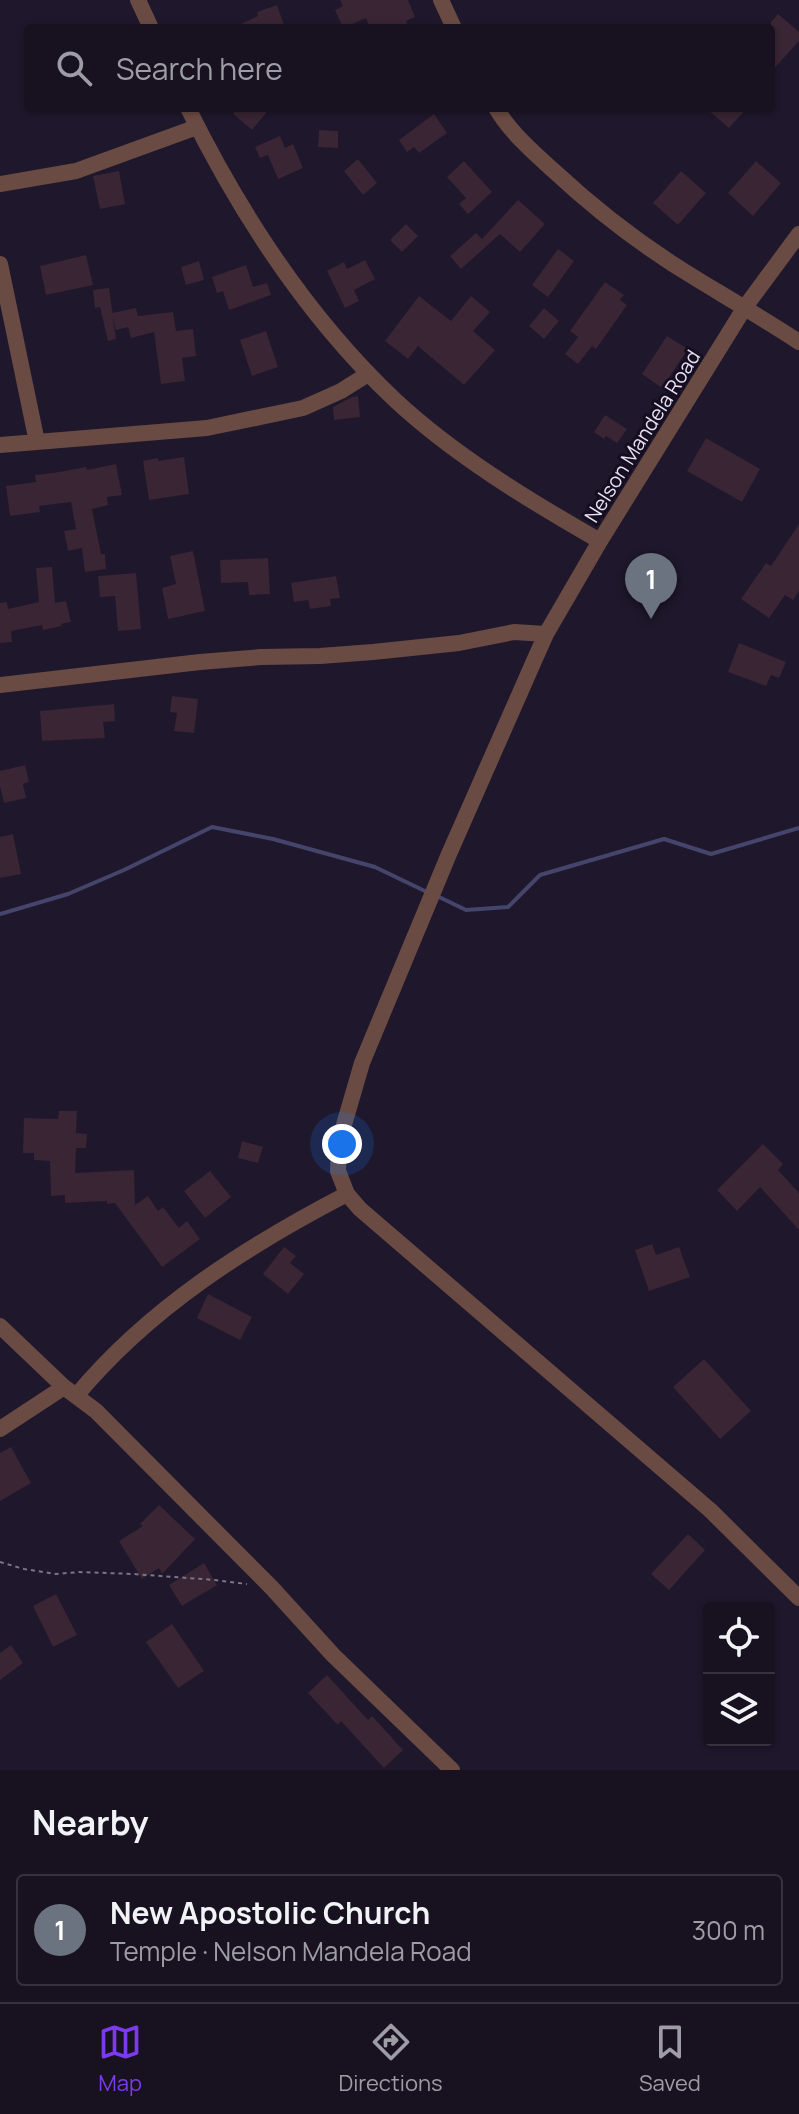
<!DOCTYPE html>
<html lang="en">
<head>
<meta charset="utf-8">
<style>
	body { margin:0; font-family:Manrope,sans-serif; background:#201a29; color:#f1f3f6 }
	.controls { position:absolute; right:24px; bottom:24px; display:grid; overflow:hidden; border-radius:8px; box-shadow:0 2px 6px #0004 }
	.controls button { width:72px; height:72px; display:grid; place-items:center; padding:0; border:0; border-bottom:2px solid #36313e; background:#171120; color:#f1f3f6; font:40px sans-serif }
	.you { position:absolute; left:342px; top:1144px; width:28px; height:28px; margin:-20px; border:6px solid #fff; border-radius:50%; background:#1a73e8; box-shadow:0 0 0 12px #1a73e833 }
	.badge { display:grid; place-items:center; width:52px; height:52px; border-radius:50%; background:#7c3aed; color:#fff; font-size:26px; font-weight:700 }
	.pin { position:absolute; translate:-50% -66px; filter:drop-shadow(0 2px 4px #0008) }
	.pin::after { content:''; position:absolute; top:42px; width:28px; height:24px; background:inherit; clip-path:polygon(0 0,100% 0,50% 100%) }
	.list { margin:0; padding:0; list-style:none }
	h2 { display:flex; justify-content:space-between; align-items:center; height:104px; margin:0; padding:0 32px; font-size:34px }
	h2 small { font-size:26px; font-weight:400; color:#9e9da5 }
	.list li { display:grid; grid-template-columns:52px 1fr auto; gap:24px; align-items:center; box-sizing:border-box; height:112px; margin:0 16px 16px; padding:0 16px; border:2px solid #36313e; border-radius:8px }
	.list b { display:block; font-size:30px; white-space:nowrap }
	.list p { margin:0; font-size:26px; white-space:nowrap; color:#9e9da5 }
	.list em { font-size:26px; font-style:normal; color:#9e9da5 }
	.icon { flex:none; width:44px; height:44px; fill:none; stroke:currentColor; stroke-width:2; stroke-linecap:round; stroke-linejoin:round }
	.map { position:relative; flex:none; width:799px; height:1770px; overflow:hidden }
	.search { position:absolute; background:#171120; box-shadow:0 2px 6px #0004; left:24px; right:24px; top:24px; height:88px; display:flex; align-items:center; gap:20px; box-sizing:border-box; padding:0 28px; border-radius:8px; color:#9e9da5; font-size:30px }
	.sheet { height:232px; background:#171120 }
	nav { display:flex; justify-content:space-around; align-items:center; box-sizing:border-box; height:112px; border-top:2px solid #36313e; background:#171120; font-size:22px; color:#9e9da5 }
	nav a { display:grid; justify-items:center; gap:4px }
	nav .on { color:#7c3aed }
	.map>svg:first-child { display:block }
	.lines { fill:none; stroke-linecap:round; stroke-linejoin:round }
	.stream { stroke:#45446a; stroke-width:4 }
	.building { fill:#392533 }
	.path { stroke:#7c7687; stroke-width:2; stroke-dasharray:4 4; stroke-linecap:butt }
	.minor { stroke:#6a4b43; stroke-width:16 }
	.labels { text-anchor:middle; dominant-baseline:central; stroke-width:6; stroke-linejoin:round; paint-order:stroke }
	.street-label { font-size:20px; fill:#e6e2f0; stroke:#150e21 }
</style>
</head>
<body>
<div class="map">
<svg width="799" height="1770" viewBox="0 0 799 1770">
	<rect width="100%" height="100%" fill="#1f172b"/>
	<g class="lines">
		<path class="stream" d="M437,896L466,910L508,907L540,875L664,839L711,854L799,828
			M0,914L68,894L124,870L212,827L273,839L375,867L429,893"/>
	</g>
	<path class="building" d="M340,0H408L415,17L406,21L410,28H370L366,18L343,28L335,10L343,6Z
		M277,5L285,28H232L258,16L257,12Z
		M778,14L799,32V41L771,72V22Z
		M239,108H270L252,130L233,114Z
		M706,108H747L729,128Z
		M434,114L447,133L419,153L414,147L407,152L399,140Z
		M319,130L338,131V148L318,147Z
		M280,136L285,148L293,144L303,168L278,179L268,155L260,158L255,147Z
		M358,159L377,183L363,195L344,171Z
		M464,161L492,192L468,214L459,204L466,198L447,177Z
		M756,161L781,183L753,216L728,193Z
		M119,171L125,204L100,209L93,176Z
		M681,171L706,193L678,225L653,203Z
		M518,200L545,224L520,252L500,234L461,269L450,256L476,233L482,239Z
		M406,224L418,236L402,252L390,240Z
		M558,249L574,261L548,297L532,285Z
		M86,255L93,285L46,295L40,266Z
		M365,260L375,279L354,290L359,301L345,308L327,271L344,262L347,269Z
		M199,261L204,280L186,285L181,267Z
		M246,265L253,287L267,283L271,295L229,310L223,291L217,293L212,277Z
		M605,282L624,295L620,300L627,305L596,349L592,346L578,364L565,354L578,337L570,331Z
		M109,288L116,339L108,341L100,307L95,308L93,290Z
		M419,296L451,321L471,296L490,312L473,331L495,350L464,385L418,346L408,359L385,341Z
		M136,308L138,316L173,312L176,331L193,329L196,356L182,358L185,381L161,384L154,332L131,338L128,327L116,330L112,313Z
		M544,308L559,321L544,339L529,326Z
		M266,331L278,367L252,376L240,340Z
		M667,336L688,349L662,388L642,374Z
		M358,396L360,417L334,420L333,407L352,397Z
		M605,415L627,429L617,443L606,436L604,439L594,432Z
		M706,438L760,469L742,502L687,471Z
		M184,457L189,494L149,500L143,461L158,458V461Z
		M116,464L122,495L107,497L108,505L92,509L101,554H105L106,569L85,572L82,548L68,551L64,531L76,529L71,502L39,506L40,512L10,516L6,486L36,482L35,475L53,473L86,467L87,470Z
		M799,524V591L793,600L785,595L769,618L741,599L766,563L771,566Z
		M193,551L205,611L168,619L162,588L176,584L170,556Z
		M268,558L270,594L249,595L248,582L221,583L220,560Z
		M52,567L55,603L66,601L71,622L61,624L62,626L43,630L42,625L11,631L12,642L0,643V603L7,602L8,609L39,602L36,568Z
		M136,573L141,629L118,631L115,596L100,597L98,576Z
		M336,576L340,598L330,599L331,606L310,609L308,600L294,602L291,583Z
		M739,643L786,662L779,678L771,675L766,686L728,672Z
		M172,696L198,699L194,733L174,731L177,713L170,712Z
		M114,704L115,721L103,722L105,738L42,741L40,711Z
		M25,765L29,782L23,784L26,798L4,803L0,786V771Z
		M13,834L21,874L0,878V837Z
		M59,1111H77L76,1133L87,1134L86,1148H76L75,1173L134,1170L135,1205L148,1196L158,1211L163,1207L179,1228L187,1221L200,1239L162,1267L115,1203L107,1204V1201L65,1203V1195L51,1196L50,1161L34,1160V1153H23L24,1118L58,1119Z
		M242,1141L263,1147L258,1163L238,1158Z
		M763,1144L783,1164L778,1170L799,1193V1230L760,1187L737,1211L717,1190Z
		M210,1171L231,1197L205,1218L184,1191Z
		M652,1244L656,1255L679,1247L690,1277L649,1291L635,1250Z
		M284,1247L296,1256L290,1263L304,1274L288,1294L263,1274Z
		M208,1294L252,1317L240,1340L197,1318Z
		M704,1359L751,1411L720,1439L673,1387Z
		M11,1447L31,1483L0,1501V1453Z
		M159,1505L195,1539L162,1574L159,1568L142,1579L119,1541L143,1526L140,1524Z
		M688,1534L705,1550L669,1590L651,1574Z
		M204,1563L217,1585L182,1606L169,1585Z
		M56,1594L77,1635L53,1647L33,1606Z
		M172,1624L204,1671L178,1688L146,1642Z
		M11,1645L23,1663L0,1680V1653Z
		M327,1675L368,1720L372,1716L403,1750L384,1768L341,1721L338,1725L308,1693Z"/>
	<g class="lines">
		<path class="path" d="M0,1562L24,1569L56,1574L79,1572L133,1574L215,1580L247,1584"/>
		<path class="minor" d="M138,0L151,28
			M441,0L454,28
			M188,108C241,215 308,318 395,400C454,455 530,501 600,541
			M496,108C510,132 534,153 554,171C598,212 648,250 700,281C733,301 767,321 799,342
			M0,184L76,171L197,127
			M799,234L745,307L600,541L546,634L534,661L449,854L362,1063L339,1142L338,1171L347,1194L360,1209L710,1510L799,1598
			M0,264L37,442
			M0,445L207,428L303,408L341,391L368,374
			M0,685L200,662L261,657L320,656L373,652L459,643L514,632L546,634
			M0,1326L64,1387L96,1411L272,1588L333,1655L452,1770
			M76,1396C149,1308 247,1246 347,1194
			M0,1429L64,1387"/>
	</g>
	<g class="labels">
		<g class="street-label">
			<text transform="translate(642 436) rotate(-58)">Nelson Mandela Road</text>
		</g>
	</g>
</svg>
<div class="controls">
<button><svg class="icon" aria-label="locate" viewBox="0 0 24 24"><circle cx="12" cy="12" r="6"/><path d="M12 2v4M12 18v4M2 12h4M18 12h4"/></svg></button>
<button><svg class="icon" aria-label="layers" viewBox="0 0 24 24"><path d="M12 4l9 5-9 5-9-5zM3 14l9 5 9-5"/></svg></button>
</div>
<div class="you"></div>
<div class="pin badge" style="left:651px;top:619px;background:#6b7280">1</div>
<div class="search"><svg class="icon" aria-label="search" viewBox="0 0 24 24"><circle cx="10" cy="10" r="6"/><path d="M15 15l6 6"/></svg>Search here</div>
</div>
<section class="sheet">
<h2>Nearby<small></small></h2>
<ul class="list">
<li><span class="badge" style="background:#6b7280">1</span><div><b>New Apostolic Church</b><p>Temple · Nelson Mandela Road</p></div><em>300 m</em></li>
</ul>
</section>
<nav>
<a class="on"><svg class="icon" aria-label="map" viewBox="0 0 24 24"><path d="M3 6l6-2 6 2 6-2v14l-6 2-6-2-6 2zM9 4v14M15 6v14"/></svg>Map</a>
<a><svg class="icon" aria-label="directions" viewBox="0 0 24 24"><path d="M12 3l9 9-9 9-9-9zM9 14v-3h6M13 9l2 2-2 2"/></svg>Directions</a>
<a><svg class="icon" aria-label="saved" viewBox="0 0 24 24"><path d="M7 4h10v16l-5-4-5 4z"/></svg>Saved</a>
</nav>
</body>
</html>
